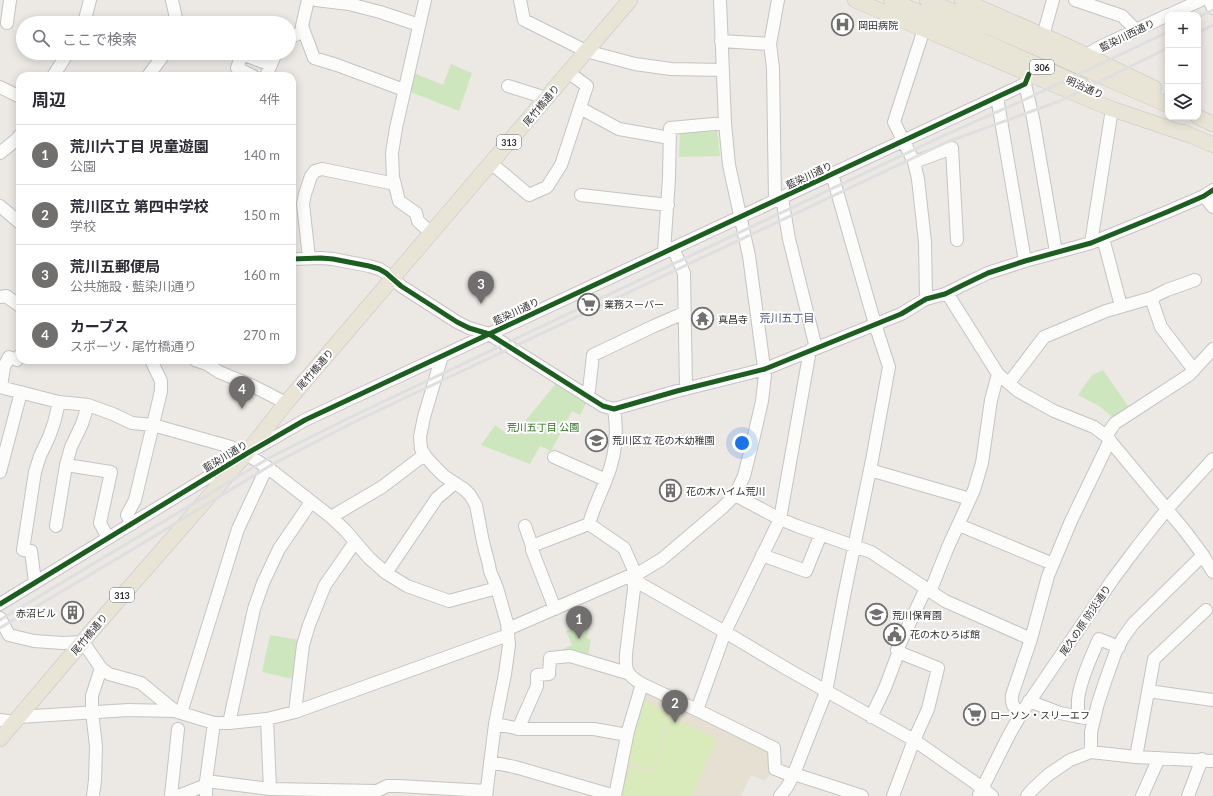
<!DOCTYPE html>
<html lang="ja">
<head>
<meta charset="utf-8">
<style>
	body { margin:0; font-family:Lato,"Noto Sans JP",sans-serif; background:#f2f2f3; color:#2b2b33 }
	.controls { position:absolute; right:12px; top:12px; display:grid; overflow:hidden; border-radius:8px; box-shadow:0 2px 10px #0003 }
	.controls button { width:36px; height:36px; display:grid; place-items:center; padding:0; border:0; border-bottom:1px solid #e1e1e2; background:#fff; color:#2b2b33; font:20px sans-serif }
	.you { position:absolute; left:742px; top:443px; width:14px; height:14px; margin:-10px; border:3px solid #fff; border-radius:50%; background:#1a73e8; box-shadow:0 0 0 6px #1a73e833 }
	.badge { display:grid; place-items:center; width:26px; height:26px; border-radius:50%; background:#706f6e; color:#fff; font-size:13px; font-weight:700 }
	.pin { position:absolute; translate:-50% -33px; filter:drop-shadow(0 1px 2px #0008) }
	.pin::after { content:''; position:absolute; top:21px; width:14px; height:12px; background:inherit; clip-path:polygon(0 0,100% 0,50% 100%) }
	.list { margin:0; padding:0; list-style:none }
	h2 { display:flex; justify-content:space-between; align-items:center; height:52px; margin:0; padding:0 16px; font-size:17px }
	h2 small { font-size:13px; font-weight:400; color:#7c7c81 }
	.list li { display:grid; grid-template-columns:26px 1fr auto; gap:12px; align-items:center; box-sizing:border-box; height:60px; padding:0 16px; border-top:1px solid #e1e1e2 }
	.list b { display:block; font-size:15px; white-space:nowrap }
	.list p { margin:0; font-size:13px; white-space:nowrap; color:#7c7c81 }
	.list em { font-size:13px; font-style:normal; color:#7c7c81 }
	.icon { flex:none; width:22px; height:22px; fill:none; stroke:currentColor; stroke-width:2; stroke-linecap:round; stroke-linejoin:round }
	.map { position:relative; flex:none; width:1213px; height:796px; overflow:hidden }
	.search { position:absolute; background:#fff; box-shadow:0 2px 10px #0003; left:16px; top:16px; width:280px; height:44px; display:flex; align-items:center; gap:10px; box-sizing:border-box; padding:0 14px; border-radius:22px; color:#7c7c81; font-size:15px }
	.panel { position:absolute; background:#fff; box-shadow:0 2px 10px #0003; left:16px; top:72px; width:280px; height:292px; border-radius:12px }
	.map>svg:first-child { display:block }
	.education { fill:#e6e0d3 }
	.green { fill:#cee6be }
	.pitch { fill:#d9eabb }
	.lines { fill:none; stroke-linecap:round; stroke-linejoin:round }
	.minor-casing { stroke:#c5c4c5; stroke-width:14 }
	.major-casing { stroke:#c6c5c4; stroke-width:16 }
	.minor { stroke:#fcfcfb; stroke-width:12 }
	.major { stroke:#e8e4d6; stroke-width:15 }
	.rail { stroke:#dfdfe1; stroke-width:3 }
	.cycleway-casing { stroke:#fff; stroke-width:8 }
	.cycleway { stroke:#1b5e20; stroke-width:5 }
	.labels { text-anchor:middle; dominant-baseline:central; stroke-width:4; stroke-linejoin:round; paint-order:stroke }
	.shield { fill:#fff; stroke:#6d6d6d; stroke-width:1 }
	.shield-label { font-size:9px; font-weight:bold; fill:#2e2e2e }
	.poi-label { font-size:10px; fill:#2e2e2e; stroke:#fff; text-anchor:start }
	.street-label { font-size:10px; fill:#2e2e2e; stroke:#fff }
	.park-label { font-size:10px; fill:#2c6e1b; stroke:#fff }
	.neighbourhood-label { font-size:11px; fill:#4d5680; stroke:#fff }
</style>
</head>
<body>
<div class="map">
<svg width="1213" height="796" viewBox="0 0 1213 796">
	<rect width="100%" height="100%" fill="#ece8e4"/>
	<path class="education" d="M648,690L772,751V771L765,781L751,775L741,796H618L643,694Z"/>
	<path class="green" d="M451,64L472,73L459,111L408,91L414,73L443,85Z
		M717,128L720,156L679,157L680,132Z
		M1103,370L1130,409L1115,419L1099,406L1078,395L1092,375Z
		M558,381L588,400L580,415L572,411L551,451L540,446L530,464L481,445L495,425L507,434L517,421L522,425Z
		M590,622L587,638L591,640L588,656L563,650V649L572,645L566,631Z
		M270,635L299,640L293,679L262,672Z"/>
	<path class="pitch" d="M644,700L669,714L653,770L627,763Z
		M670,716L717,739L692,796H621L630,766L654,772Z"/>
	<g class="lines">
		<defs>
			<path id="minor" d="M172,0L177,23
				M308,0L302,26L314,58L337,65L404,90
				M316,0L349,4L380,12L419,25
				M425,0L396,128L392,153L393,177L399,201L416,213L418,221L431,233
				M520,0L524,20L586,51L635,64L671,69L723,70
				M1075,0L1122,16L1136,30
				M1209,0L1213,8
				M1169,15L1201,0
				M7,23L10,0
				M84,23L90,0
				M924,29L894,122L914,162L918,179L925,242L926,299
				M1043,36L1053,0
				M289,38L304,31
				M721,41L770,44
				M1086,55L1100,47L1168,15
				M53,76L68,53
				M148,76L165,53
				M253,76L237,68L242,54L271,65
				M266,76L276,53
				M1025,84L1033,118L1056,252
				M508,86L546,98
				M0,87L20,97
				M997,97L1025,261
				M580,108L619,129L670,138
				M0,153L17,139L20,135
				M914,162L952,148L957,240
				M491,163L529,195L547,187L561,165L587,86L568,72
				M581,195L668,205
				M1204,196L1213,207
				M782,198L789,239L816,348
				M775,201L773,68L770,44L778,0
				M0,206L20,223
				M1103,238L1121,306
				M1091,243L1112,109
				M673,248L684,273L686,389
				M664,252L669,178L670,128L725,123
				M309,258L303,204L305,194L311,176L315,171L322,169L395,184
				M292,259L321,258L333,259L369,266L379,269L386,273L401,286L457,322L469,328L489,334L603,406L614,409L677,391L765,369L901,314L926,299L945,294L963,285L988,273L1025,261L1091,243L1167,212L1204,196L1213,190
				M0,297L6,296L20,306
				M1151,298L1161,327L1194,370
				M442,356L424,417L420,437L421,449L426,457L435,467L444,476L464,489L470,495L476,505L483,542L489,565L490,571L497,588L507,623L509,645L505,674L495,724L486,796
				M195,360L207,364L219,372L253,386L286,403
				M998,374L1018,391L1054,411L1094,427L1106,436L1185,531L1200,551L1213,572
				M1009,383L1044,337L1106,311L1151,298L1167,290L1195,280
				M0,387L59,402L88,405L113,414L132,423L153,425L231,447L246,454L267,467L331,517L345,530L369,558L386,573L407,586L449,601L497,588
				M1,387L4,367L9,357L17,360L20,355
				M586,395L589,390L593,355L654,326L684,313
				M614,409C618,433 615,458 606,480C600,495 593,509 589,524L624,548L633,568L634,589L626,654C625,671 627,675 642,684L697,710L774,748L775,769L793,776
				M1106,436L1115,423L1126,416L1189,375L1213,349
				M554,457L606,480
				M66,465L71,447L82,424L88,405
				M870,470L970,499
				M0,472L21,392
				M735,495L780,519L797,526L871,552L945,601L1031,639
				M331,517L382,487L424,455
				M132,524L127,515L135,500L161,391V381L151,360
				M959,525L1053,564
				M56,526L66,465L111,472L100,523L108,538
				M525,526L532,546
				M762,555L806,571L821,534
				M386,573L437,498L455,483
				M634,576L639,583L725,632L787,669L914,740L974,782L992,796
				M35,582L31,551L23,550L35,472L40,456L49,437L54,423L59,402
				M930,592L948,547L974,490L982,463L991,400L998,374L947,293
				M0,604L246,454L305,420L1025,84L1029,74
				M555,609L532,550V546L589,524
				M0,618L9,635L34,641L63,643L83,642L101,668L109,674L141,683L175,711L181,713L214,723H229L267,719L295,712L508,635
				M508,629L627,577L634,576L662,559L722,508L735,495L744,476L754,436L762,401L765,375L749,256L729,165L725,123L720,0
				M1148,691L1213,700
				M1029,701L1060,713L1085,718
				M697,710L725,632L780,519L810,350
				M295,712L303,645L309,625L325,585L355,542
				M181,713L238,529L267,467
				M1021,714C1014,707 1011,706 1012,695L1031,639L1048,576L1071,521L1110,440
				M19,717L128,710L175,711
				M871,717L885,688L899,651
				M1078,717C1078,711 1078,706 1078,700C1080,681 1091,657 1099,639L1119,647
				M267,719L270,789
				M0,720L15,722
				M229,723L254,609L263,583L279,549L311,502
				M495,724L521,729H594L627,735
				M518,729L537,686V675L549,674L550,658L570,656L627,673
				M1091,752V732L1098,703L1106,679L1116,651L1123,638L1133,624L1203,555
				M1136,757L1154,659L1206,610
				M490,762L515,767L615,796
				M794,774L862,796
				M206,781L270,789L377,791L387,786H398L487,791
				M979,795L1009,735L1021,714L1113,579L1137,547L1167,509L1213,459
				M93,796L95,780L96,746L92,712V696L101,668
				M171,796L178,729
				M178,796L206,785
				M206,796V781L214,723
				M615,796L628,731L642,684
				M780,796L787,787L793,776L826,692L844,596L872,460L889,367L875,324L832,174
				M893,796L914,740L928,709L938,668L903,654L897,650L926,588
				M1027,796L1033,789L1048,775L1070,760L1091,752L1136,757L1213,761
				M1142,796L1159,758
				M1188,796L1202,759"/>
			<path id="major" d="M855,0L1112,109L1192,136
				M891,0L1082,85
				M927,0L1168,105
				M962,0L1065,45L1154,88
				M1198,117L1213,124
				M1183,132L1213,145
				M0,739L95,627L246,454L286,403L630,0"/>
		</defs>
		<use href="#minor" class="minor-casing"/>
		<use href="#major" class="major-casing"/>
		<use href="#minor" class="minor"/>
		<use href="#major" class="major"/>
		<path class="rail" d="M1198,17L1213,10
			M1198,33L1213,25
			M0,620L269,458L351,417L945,135L1024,100L1168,32
			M0,628L130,551L273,464L354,422L947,142L1060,101L1168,48"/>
		<defs>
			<path id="cycleway" d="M292,259L321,258L333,259L369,266L379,269L386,273L401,286L457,322L469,328L489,334L603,406L614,409L677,391L765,369L901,314L926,299L945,294L963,285L988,273L1025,261L1091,243L1167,212L1204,196L1213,190
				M0,604L246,454L305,420L1025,84L1029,74"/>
		</defs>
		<use href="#cycleway" class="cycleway-casing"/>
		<use href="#cycleway" class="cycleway"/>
	</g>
	<defs>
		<symbol id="hospital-ring" viewBox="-11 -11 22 22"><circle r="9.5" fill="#fff" stroke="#706f6e" stroke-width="1.5"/><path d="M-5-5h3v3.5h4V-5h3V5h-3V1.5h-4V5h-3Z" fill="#706f6e"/></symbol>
		<symbol id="supermarket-ring" viewBox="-11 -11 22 22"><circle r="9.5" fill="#fff" stroke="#706f6e" stroke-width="1.5"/><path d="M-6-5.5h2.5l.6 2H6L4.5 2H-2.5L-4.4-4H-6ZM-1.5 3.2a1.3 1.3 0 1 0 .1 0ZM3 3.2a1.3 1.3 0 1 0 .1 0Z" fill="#706f6e"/></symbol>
		<symbol id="temple-ring" viewBox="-11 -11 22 22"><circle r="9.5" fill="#fff" stroke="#706f6e" stroke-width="1.5"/><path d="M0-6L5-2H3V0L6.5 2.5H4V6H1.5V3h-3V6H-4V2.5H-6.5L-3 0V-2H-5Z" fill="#706f6e"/></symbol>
		<symbol id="school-ring" viewBox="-11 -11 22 22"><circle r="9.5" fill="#fff" stroke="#706f6e" stroke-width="1.5"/><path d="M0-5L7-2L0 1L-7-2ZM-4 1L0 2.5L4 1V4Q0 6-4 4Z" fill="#706f6e"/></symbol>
		<symbol id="building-ring" viewBox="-11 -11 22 22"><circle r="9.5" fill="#fff" stroke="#706f6e" stroke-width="1.5"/><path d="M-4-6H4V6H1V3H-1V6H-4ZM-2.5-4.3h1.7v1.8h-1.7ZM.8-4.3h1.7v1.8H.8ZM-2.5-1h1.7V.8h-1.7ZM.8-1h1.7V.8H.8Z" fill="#706f6e"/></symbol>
		<symbol id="civic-ring" viewBox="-11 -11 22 22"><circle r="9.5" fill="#fff" stroke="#706f6e" stroke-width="1.5"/><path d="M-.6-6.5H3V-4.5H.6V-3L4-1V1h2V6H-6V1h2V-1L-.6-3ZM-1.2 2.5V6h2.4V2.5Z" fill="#706f6e"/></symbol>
	</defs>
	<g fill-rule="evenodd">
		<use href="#hospital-ring" x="830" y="12" width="25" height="25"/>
		<use href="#supermarket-ring" x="576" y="292" width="25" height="25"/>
		<use href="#temple-ring" x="690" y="306" width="25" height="25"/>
		<use href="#school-ring" x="584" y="428" width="25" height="25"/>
		<use href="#building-ring" x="658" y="478" width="25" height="25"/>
		<use href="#building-ring" x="60" y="600" width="25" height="25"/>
		<use href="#school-ring" x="864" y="602" width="25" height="25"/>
		<use href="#civic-ring" x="882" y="622" width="25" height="25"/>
		<use href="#supermarket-ring" x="962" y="702" width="25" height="25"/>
	</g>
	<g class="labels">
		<g class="shield">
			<rect x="1030" y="60" width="24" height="14" rx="3"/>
			<rect x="497" y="135" width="24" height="14" rx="3"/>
			<rect x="110" y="588" width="24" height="14" rx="3"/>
		</g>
		<g class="shield-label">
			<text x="1042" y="67">306</text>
			<text x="509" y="142">313</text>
			<text x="122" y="595">313</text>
		</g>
		<g class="poi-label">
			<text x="858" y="25">岡田病院</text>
			<text x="604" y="304">業務スーパー</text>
			<text x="718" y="319">真昌寺</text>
			<text x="612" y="440">荒川区立 花の木幼稚園</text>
			<text x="686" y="491">花の木ハイム荒川</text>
			<text x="56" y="613" text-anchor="end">赤沼ビル</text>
			<text x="892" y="615">荒川保育園</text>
			<text x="910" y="634">花の木ひろば館</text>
			<text x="990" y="715">ローソン・スリーエフ</text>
		</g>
		<g class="street-label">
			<text transform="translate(1127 35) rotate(-26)">藍染川西通り</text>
			<text transform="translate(1085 87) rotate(24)">明治通り</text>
			<text transform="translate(541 105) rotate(-50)">尾竹橋通り</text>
			<text transform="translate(809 175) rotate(-25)">藍染川通り</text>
			<text transform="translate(516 311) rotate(-25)">藍染川通り</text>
			<text transform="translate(315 369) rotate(-49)">尾竹橋通り</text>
			<text transform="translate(225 456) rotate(-31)">藍染川通り</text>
			<text transform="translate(1085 620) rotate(-56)">尾久の原 防災通り</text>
			<text transform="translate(89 634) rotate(-50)">尾竹橋通り</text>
		</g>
		<g class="park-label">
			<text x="543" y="427">荒川五丁目 公園</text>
		</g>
		<g class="neighbourhood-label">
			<text x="787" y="317">荒川五丁目</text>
		</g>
	</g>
</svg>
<div class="controls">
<button>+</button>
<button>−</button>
<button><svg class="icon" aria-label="layers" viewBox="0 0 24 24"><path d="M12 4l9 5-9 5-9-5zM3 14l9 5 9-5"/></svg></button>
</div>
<div class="you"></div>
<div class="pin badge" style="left:579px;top:639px">1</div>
<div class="pin badge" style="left:675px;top:723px">2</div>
<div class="pin badge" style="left:481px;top:304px">3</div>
<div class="pin badge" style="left:242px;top:409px">4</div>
<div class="search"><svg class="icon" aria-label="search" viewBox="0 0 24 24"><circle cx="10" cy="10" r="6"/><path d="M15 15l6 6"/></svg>ここで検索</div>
<section class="panel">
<h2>周辺<small>4件</small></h2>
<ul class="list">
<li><span class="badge">1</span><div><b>荒川六丁目 児童遊園</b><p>公園</p></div><em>140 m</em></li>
<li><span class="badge">2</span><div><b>荒川区立 第四中学校</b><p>学校</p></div><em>150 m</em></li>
<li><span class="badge">3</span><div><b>荒川五郵便局</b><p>公共施設 · 藍染川通り</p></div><em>160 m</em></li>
<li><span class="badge">4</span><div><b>カーブス</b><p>スポーツ · 尾竹橋通り</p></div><em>270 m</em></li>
</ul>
</section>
</div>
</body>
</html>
